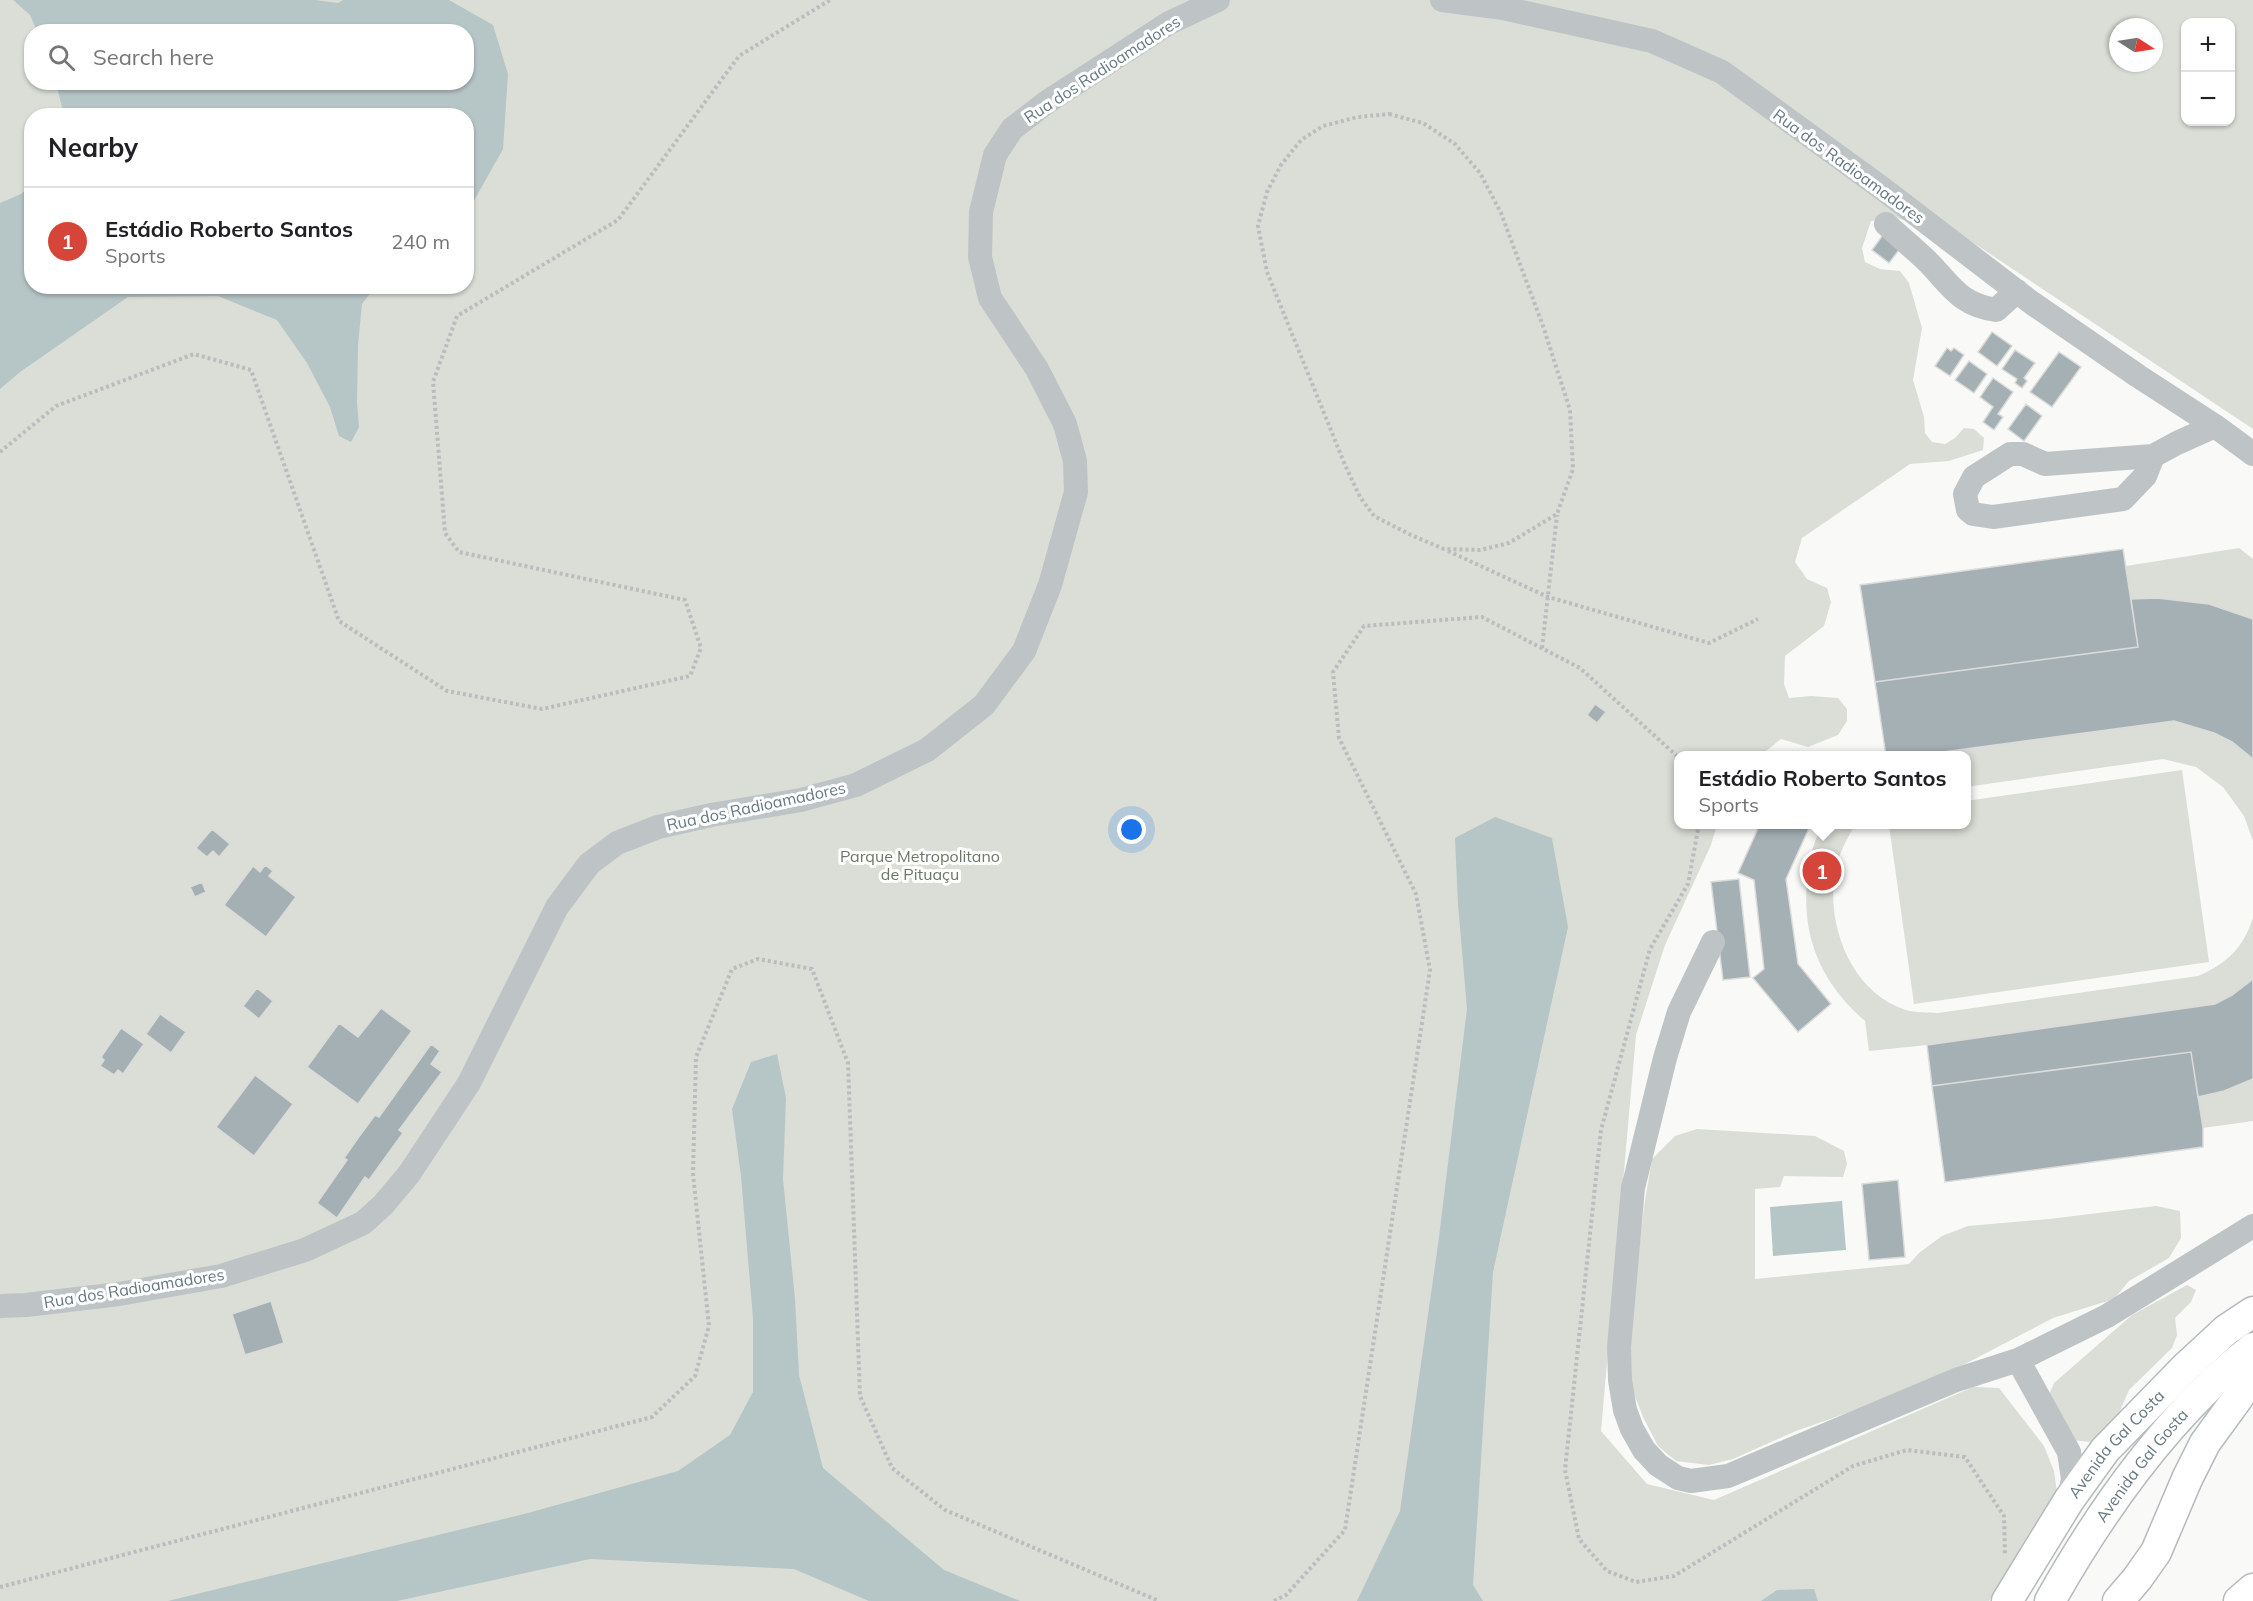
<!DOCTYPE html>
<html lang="en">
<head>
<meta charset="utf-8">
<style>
	body { margin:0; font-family:Mulish,sans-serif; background:#f6f6f6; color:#202124 }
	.controls { position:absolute; right:18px; top:18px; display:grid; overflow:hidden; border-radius:12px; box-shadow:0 2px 4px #0004 }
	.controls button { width:54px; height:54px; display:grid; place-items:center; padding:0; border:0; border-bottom:2px solid #e0e0e0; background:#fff; color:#202124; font:30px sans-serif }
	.compass { position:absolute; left:2109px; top:18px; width:54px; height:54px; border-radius:50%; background:#fff; box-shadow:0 2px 4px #0004; rotate:102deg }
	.you { position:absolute; left:1132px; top:830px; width:21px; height:21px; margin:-15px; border:4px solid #fff; border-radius:50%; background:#1a73e8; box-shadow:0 0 0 9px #1a73e833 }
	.badge { display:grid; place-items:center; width:39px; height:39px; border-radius:50%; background:#d6453a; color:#fff; font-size:20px; font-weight:700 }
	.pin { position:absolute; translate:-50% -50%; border:3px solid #fff; box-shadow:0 2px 6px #0006 }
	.popup { position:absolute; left:1674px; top:751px; width:297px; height:78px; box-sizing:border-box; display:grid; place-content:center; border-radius:12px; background:#fff; filter:drop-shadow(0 2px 4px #0005); font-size:20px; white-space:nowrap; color:#757577 }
	.popup b { font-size:22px; color:#202124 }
	.popup::after { content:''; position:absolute; left:50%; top:100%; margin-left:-12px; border:12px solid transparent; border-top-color:#fff }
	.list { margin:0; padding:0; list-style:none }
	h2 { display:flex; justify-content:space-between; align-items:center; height:78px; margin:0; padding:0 24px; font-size:26px }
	h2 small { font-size:20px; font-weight:400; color:#757577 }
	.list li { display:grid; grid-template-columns:39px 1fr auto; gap:18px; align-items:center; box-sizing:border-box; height:108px; padding:0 24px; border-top:2px solid #e0e0e0 }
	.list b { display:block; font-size:22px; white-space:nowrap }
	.list p { margin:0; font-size:20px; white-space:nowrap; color:#757577 }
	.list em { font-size:20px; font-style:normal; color:#757577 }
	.icon { flex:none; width:33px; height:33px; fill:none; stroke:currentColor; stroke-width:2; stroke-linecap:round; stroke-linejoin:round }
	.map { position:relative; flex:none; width:2253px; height:1601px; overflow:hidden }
	.search { position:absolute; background:#fff; box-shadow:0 2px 4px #0004; left:24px; top:24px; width:450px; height:66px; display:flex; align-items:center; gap:15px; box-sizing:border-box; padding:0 21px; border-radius:24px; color:#757577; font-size:22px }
	.panel { position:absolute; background:#fff; box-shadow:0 2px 4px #0004; left:24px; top:108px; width:450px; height:186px; border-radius:24px }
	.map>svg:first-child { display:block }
	.green { fill:#daded6; fill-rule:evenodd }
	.water { fill:#b6c5c6 }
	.building { fill:#a5b0b4; stroke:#dbdbd9; stroke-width:1.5 }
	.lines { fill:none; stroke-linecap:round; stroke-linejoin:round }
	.major-casing { stroke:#b4babd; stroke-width:33 }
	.path { stroke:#b9bdbf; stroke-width:4; stroke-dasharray:3 3; stroke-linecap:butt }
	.minor { stroke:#bec4c6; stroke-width:24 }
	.major { stroke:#fff; stroke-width:30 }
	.labels { text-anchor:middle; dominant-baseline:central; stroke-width:6; stroke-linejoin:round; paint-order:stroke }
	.street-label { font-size:16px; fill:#667980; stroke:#fff }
	.park-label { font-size:16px; fill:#6b7865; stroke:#fff }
</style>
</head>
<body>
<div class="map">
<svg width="2253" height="1601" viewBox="0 0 2253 1601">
	<rect width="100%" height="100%" fill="#f9f9f7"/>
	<path class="green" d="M0,0H2253V429L1939,220L1916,224L1894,217L1871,221L1862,248L1865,262L1880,269L1900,271L1909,283L1922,328L1913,380L1924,417L1925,433L1932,442L1945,444L1955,438L1964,428L1974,429L1984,438L1983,450L1949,461L1910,464L1802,538L1795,562L1807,579L1827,588L1831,602L1824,626L1785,656L1784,684L1789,698L1811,696L1838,698L1847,709V721L1838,735L1808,747L1781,739L1766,751V755L1678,756V824L1717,825L1711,845L1665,945L1636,1035L1601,1431L1647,1484L1714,1500L1973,1387L1999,1388L2044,1446L2054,1471L2057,1493L1989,1601H0ZM2186,22H2230V122H2186ZM2118,27H2154V63H2118ZM32,32H466V82H32ZM32,116H466V286H32Z
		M2239,548L2253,559V841L2244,816L2223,787L2196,767L2163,759L1966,787V756L1886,755L2004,566L2123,549L2126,566Z
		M2182,770L2209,962L1914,1004L1889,825L1966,824V801Z
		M1824,825H1855C1845,842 1836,859 1834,880C1828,931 1854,994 1906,1010C1916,1013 1928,1012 1938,1013L2198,976C2226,964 2244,948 2253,917V1121L2203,1128V1147L1945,1182L1927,1045L1869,1051L1865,1021C1819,981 1800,933 1808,873C1810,856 1814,838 1824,825Z
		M1697,1129L1815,1136L1844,1151L1847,1164L1843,1177L1784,1176L1780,1187L1755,1189V1279L1909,1264L1919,1253L1942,1236L1968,1226L2049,1219L2156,1206L2180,1211L2181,1238L2169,1258L2129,1281L2114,1299L2053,1318L1923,1386L1796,1431L1733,1459L1709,1465L1676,1461L1658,1446L1643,1417L1631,1386L1627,1358L1644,1207L1652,1159L1675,1136Z
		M2187,1285L2196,1290L2191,1302L2175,1318L2177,1335L2172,1348L2129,1390L2119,1413L2101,1437L2090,1442L2072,1440L2048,1397L2054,1383L2132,1315Z"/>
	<path class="water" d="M13,0H315L338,3L343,0H449L493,25L508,74L503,149L467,213L466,116L64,115L56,83L466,82V32L37,31L30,15Z
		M31,185L32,286L375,287L362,304L358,345L357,402L359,427L351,442L339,436L330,407L307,363L277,320L218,296L128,297L20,372L0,389V203L21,194Z
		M1495,817L1552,838L1568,927L1493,1272L1473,1585L1483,1601H1357L1400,1511L1438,1245L1467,1009L1458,904L1455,838Z
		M777,1054L786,1098L783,1179L795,1299L799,1375L823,1468L944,1570L1020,1601H869L794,1569L590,1559L397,1601H168L528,1513L678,1471L730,1435L753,1392V1318L741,1176L732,1109L751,1062Z
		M1842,1201L1846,1250L1773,1256L1770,1207Z
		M1814,1589L1818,1601H1761L1777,1590Z"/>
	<path class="building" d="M1885,232L1902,246L1889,263L1872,250Z
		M1992,332L2012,346L1997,366L1978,352Z
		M1947,348L1951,351L1954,348L1964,355L1950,376L1935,366Z
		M2015,350L2035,363L2024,378L2027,381L2022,388L2015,383L2017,379L2002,369Z
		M2059,352L2081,367L2052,407L2030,392Z
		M1969,361L1987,374L1974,393L1955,380Z
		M1993,378L2013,392L1998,414L2003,417L1994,430L1983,422L1993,407L1980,397Z
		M2026,404L2042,416L2024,441L2008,429Z
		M2123,549L2138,647L1875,682L1860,585Z
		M2157,598L2209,604L2253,619V759L2232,742L2214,733L2174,721L1913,756H1886L1875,682L2138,647L2131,599Z
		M1595,704L1606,712L1597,723L1587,715Z
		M1760,824H1805L1810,826L1786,879L1798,964L1831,1004L1798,1032L1753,978L1764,969L1754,880L1738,873Z
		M212,829L230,844L219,857L213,851L207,857L196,848Z
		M265,865L273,871L269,876L296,897L266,937L224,905L253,866L260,872Z
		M1739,879L1750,977L1723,980L1711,882Z
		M202,882L206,892L195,897L190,887Z
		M2253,979V1079L2224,1091L2198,1097L2191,1052L1932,1086L1927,1045L2215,1004L2232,995Z
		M257,988L273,1001L259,1019L243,1006Z
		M381,1008L412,1031L358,1104L307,1067L339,1023L358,1037Z
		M160,1014L186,1032L171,1053L146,1034Z
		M121,1028L144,1044L123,1074L118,1070L114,1075L100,1066L104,1060L101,1057Z
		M431,1044L440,1051L431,1064L442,1072L399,1130L403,1133L369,1180L365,1177L337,1218L317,1203L347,1160L344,1158L358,1138L375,1115L379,1117Z
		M2191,1052L2203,1128V1147L1945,1182L1932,1086Z
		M255,1075L293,1104L254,1156L216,1127Z
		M1898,1180L1905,1257L1869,1260L1862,1184Z
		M271,1301L284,1343L245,1355L232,1314Z"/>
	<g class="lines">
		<defs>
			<g id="major">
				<path id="s1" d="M2007,1601L2069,1500L2105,1450L2186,1367L2226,1330L2253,1312"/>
				<path id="s2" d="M2050,1601C2103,1507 2168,1415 2253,1348"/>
				<path d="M2118,1601L2137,1579L2156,1552L2187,1479L2205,1443L2253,1377"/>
				<path d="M2239,1601L2253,1589"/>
			</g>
		</defs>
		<use href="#major" class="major-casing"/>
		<path class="path" d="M1389,114L1423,123L1455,144L1480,173L1501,213L1543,326L1570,410L1573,469L1557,514L1509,543L1480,550L1444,549L1411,535L1374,516L1360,497L1345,465L1267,272L1258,226L1267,192L1281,165L1301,140L1323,126L1358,117Z
			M0,452L56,406L194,354L251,370L339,621L447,691L542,709L690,676L701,648L685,600L459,552L445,533L433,382L457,316L618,220L739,56L830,0
			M1448,551L1548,597L1709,643L1758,619
			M1542,648L1557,515
			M1699,824L1688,884L1650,949L1601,1130L1565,1470L1579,1539L1607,1571L1636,1582L1674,1576L1853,1466L1907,1450L1965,1457L2004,1516L2005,1556
			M0,1587L652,1417L695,1376L709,1326L693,1174L696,1057L732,969L758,959L812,969L848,1063L860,1396L892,1468L945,1510L1159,1601
			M1274,1601L1286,1595L1345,1530L1430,970L1416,894L1339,738L1333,672L1364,626L1482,617L1580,668L1678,757"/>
		<path class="minor" d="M1442,0L1503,8L1652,41L1722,72L1883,189L2032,303L2138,376L2215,426
			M1886,224C1899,236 1912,247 1925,259C1950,283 1957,304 1996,310L2017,291
			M2153,456L2145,476L2123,499L1993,517L1973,514L1968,510L1965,494L1974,477L2010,454H2023L2045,464L2153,456L2177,443L2215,426L2253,454
			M1713,942L1679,1012L1665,1058L1633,1188L1619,1347L1620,1380L1625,1410L1632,1429L1644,1450L1658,1465L1678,1478L1691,1481L1728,1476L1956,1380L2018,1360
			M0,1306L26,1305L119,1294L221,1276L305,1250L363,1223L383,1205L409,1174L469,1083L557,907L589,864L617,843L658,827L711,815L801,800L856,785L927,750L984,705L1024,651L1050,585L1076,492L1075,461L1065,424L1037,369L990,298L980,257L981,212L995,155L1012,129L1047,102L1169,23L1218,0
			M2069,1500L2073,1479L2069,1452L2018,1360L2107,1316L2253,1226"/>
		<use href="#major" class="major"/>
	</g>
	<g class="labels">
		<g class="street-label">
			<text transform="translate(1102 69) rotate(-33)">Rua dos Radioamadores</text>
			<text transform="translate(1849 166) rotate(36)">Rua dos Radioamadores</text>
			<text transform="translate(756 806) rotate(-12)">Rua dos Radioamadores</text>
			<text transform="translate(134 1288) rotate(-9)">Rua dos Radioamadores</text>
			<text stroke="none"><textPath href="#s1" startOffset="192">Avenida Gal Costa</textPath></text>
			<text stroke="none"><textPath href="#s2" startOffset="164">Avenida Gal Gosta</textPath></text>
		</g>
		<g class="park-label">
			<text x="920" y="856">Parque Metropolitano<tspan x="920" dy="18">de Pituaçu</tspan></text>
		</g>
	</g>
</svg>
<div class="controls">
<button>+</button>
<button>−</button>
</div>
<svg class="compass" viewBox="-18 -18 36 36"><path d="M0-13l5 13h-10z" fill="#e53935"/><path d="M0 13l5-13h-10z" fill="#757577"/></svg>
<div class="you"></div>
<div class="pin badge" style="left:1822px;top:871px">1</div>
<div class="popup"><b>Estádio Roberto Santos</b>Sports</div>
<div class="search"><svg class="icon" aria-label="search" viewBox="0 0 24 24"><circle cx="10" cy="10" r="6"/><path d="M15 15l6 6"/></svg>Search here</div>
<section class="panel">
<h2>Nearby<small></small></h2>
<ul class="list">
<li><span class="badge">1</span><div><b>Estádio Roberto Santos</b><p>Sports</p></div><em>240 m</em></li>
</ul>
</section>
</div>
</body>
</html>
